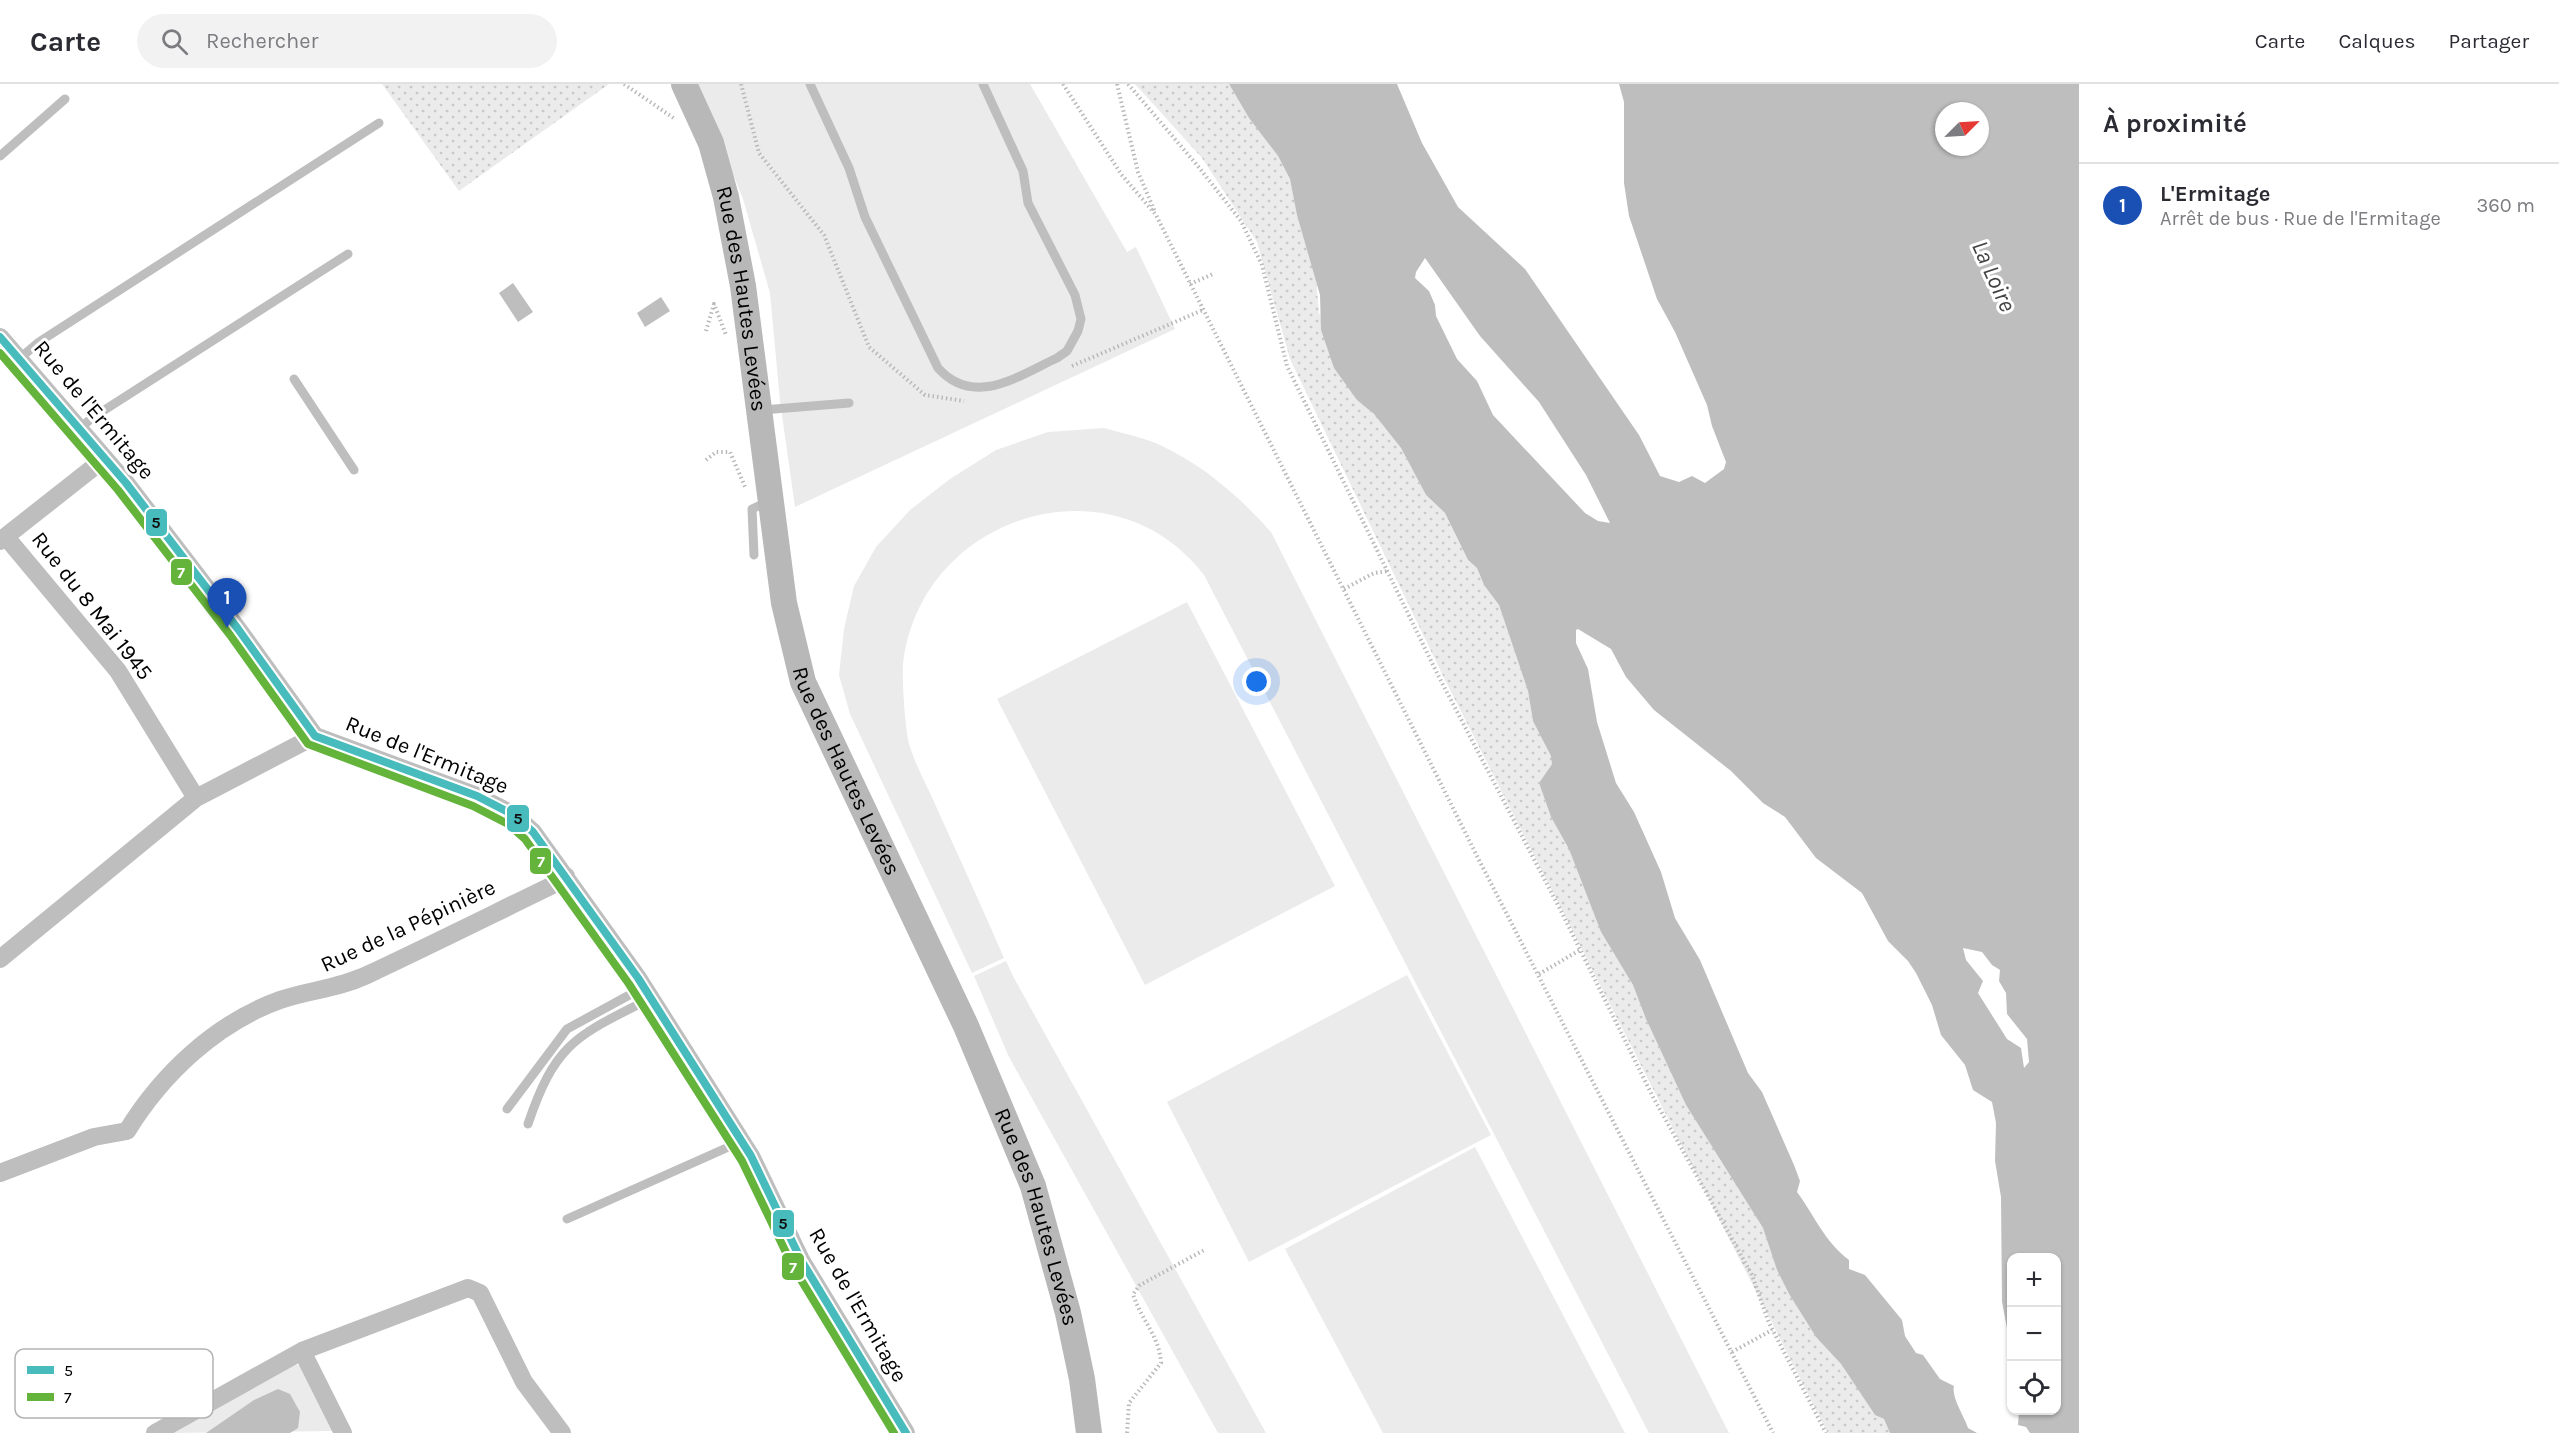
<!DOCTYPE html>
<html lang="fr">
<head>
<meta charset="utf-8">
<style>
	body { margin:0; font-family:Karla,sans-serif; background:#f2f2f3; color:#2b2b33 }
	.controls { position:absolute; right:18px; bottom:18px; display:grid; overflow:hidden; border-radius:12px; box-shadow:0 2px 4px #0004 }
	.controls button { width:54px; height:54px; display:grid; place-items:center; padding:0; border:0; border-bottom:2px solid #e1e1e2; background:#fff; color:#2b2b33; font:30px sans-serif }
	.compass { position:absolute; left:1935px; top:18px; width:54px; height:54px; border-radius:50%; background:#fff; box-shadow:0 2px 4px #0004; rotate:66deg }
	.you { position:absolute; left:1257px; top:598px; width:21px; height:21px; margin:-15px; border:4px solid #fff; border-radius:50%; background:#1a73e8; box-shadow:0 0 0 9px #1a73e833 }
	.badge { display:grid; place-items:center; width:39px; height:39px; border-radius:50%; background:#d93025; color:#fff; font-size:20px; font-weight:700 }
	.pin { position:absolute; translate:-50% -50px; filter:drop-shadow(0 2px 3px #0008) }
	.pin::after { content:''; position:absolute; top:32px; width:21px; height:18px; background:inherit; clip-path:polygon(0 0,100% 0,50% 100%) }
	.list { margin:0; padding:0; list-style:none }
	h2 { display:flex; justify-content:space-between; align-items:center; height:78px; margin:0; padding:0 24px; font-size:26px }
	h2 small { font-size:20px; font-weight:400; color:#7c7c81 }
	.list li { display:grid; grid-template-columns:39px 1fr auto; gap:18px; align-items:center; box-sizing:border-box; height:84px; padding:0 24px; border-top:2px solid #e1e1e2 }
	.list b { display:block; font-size:22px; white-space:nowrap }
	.list p { margin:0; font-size:20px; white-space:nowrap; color:#7c7c81 }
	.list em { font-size:20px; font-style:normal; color:#7c7c81 }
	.icon { flex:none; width:33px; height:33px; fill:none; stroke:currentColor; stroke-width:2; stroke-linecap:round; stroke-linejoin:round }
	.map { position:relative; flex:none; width:2079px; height:1349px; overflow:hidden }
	header { display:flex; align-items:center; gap:36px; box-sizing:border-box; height:84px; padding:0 30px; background:#fff; border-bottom:2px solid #e1e1e2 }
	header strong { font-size:28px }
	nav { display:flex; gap:33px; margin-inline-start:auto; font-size:21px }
	.search { width:420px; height:54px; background:#f2f2f3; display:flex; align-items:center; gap:15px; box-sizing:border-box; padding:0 21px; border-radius:33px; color:#7c7c81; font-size:22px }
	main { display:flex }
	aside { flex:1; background:#fff }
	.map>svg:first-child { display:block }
	.grass { fill:#ebebeb }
	.park { fill:url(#park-dots) }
	.water { fill:#bebebe; fill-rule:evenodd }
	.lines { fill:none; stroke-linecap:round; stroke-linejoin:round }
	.path { stroke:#b9b9b9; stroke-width:4; stroke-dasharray:1.5 3; stroke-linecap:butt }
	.lane { stroke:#bebebe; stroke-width:9 }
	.street { stroke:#bebebe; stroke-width:18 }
	.secondary { stroke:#b8b8b8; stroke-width:26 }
	.bus-1-casing { stroke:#fff; stroke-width:12 }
	.bus-2-casing { stroke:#fff; stroke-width:12 }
	.bus-1 { stroke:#48bcbc; stroke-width:8 }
	.bus-2 { stroke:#64b33b; stroke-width:8 }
	.labels { text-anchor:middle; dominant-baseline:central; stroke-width:6; stroke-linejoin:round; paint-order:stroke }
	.street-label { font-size:22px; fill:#000; stroke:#fff }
	.water-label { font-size:24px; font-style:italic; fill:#434343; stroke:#fff }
	.key { fill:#fff; stroke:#b2b2b2; stroke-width:1.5 }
	.key-label { font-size:16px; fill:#000 }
	.line-badge { stroke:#fff; stroke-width:2 }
	.badge-label { font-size:16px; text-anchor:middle; font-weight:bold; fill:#fff }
	.pale-badge-label { font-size:16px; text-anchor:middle; font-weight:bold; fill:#111 }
</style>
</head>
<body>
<header>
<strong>Carte</strong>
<div class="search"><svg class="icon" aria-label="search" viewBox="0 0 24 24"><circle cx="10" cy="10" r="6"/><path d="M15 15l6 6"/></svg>Rechercher</div>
<nav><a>Carte</a><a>Calques</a><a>Partager</a></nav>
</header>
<main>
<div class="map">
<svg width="2079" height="1349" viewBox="0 0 2079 1349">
	<defs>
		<pattern id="park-dots" width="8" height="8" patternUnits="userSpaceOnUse" patternTransform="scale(1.5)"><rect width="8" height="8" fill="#ebebeb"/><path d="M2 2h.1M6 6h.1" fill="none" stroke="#c8c8c8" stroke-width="1.8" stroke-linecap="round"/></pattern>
	</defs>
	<rect width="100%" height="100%" fill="#fff"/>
	<path class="grass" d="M697,0H1030L1127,168L1136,163L1175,245L795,423L780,317L770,209L743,115Z
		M1104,344C1122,349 1141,353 1158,360C1203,381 1238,411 1271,448L1729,1349H1649L1204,491C1111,370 919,432 903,581C902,596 905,649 910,663C917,685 930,707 939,729C961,777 983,826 1004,874L972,889L850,630L839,591L844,545L854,502L876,463L910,426L950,395L996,366L1048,348Z
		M1187,518L1335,802L1145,901L997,615Z
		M1006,877L1014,894L1266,1349H1218L1009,973L974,892Z
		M1407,891L1491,1051L1249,1178L1167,1018Z
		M1475,1063L1625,1349H1383L1285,1165Z
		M295,1280L304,1283L334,1347L171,1349Z"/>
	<path class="park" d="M382,0H609L459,107Z
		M1135,0H1229L1249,34L1278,72L1290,95L1316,195L1319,229L1358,316L1374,330L1401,364L1426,411L1445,429L1468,476L1477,484L1484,501L1499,521L1528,607L1533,637L1552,672V680L1539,699L1551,733L1569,764L1601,848L1633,901L1646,935L1686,1021L1763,1144L1777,1186L1789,1210L1816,1253L1841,1280L1875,1331L1884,1335L1890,1349H1828L1444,594L1290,275L1257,158L1202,74Z"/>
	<path class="water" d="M1229,0H1397L1422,59L1458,123L1525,185L1639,351L1660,392L1679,398L1692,392L1705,399L1724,385L1726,378L1712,342L1707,321L1675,248L1657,215L1629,132L1624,99V18L1619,0H2079V1349H2030L2026,1343L2018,1341L2019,1327L2056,1326V1174H2012L2011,1265L2002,1218L2001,1113L1995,1077L1996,1039L1992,1018L1973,1006L1965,981L1941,951L1932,921L1916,889L1908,877L1888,857L1862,809L1816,774L1785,733L1763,719L1731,687L1654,626L1626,593L1611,565L1578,545L1576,546V559L1588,585L1597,638L1616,699L1634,728L1661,788L1675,834L1700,876L1748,989L1762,1008L1794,1081L1800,1097L1797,1108C1814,1131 1825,1158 1849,1176V1185L1865,1191L1902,1236L1905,1252L1916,1269L1923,1271L1940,1295L1954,1302C1951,1313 1964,1332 1968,1344L1977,1349H1890L1884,1335L1875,1331L1841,1280L1816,1253L1789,1210L1777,1186L1763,1144L1686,1021L1646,935L1633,901L1601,848L1569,765L1551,733L1539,699L1552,680L1551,672L1533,637L1528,607L1499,521L1484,501L1477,484L1468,476L1445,429L1426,411L1401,364L1374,330L1357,316L1334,284L1321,246L1320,211L1297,131L1290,95L1278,72L1249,34ZM1944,27H1980V63H1944ZM1425,174L1480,252L1539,318L1586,391L1610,439L1598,437L1585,429L1493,331L1477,297L1457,275L1436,232L1435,221L1429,207L1415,194L1416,188ZM1963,864L1982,868L1992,881L2000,886L1999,897L2006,909L2007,930L2027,955L2029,978L2024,984L2021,964L2007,955L1978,909L1983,897L1966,876Z
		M513,199L533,228L518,238L499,209Z
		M661,213L670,227L645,243L637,229Z
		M278,1305L290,1310L300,1328L298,1344L290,1349H206L254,1316Z"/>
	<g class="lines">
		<path class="path" d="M624,0L675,35
			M741,0L759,69L824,151L869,263L925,311L964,317
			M1063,0L1121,90L1156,131L1479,776L1773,1349
			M1117,0L1138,88L1155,128
			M1128,0L1197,81L1241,137L1262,181L1287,282L1439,593L1561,827L1653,1013L1752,1191L1769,1239L1826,1349
			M1190,200L1213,190
			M706,247L714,220L726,251
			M1072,282L1203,226
			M706,376L716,368H730L746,405
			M1344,505L1374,489L1389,487
			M1539,890L1580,866
			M1732,1268L1772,1246
			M1127,1349L1129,1319L1161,1279C1160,1253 1140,1234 1133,1210L1140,1201L1206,1165"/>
		<path class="lane" d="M810,0L849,84L865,133L938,284C974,324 1018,292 1057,274L1067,267L1078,247L1081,235L1075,211L1028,119L1023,87L983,0
			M0,72L65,15
			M19,275L39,258L379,39
			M294,295L354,386
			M762,326L849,319
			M79,345L92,334L348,170
			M754,471L752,425L769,417
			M507,1025L567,945L644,903
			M528,1040C556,957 577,952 651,914
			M567,1135L742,1057"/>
		<path class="street" d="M0,253L126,399L238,545L315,652L477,712L514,731L533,748L638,894L751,1072L801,1176L906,1349
			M6,453L118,587L196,714
			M0,457L104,375
			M0,875L196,714L315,652
			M0,1089L94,1053L127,1047C162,990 216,939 280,916C309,906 337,905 367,891C431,861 495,829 559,798L566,792
			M302,1267L343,1349
			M155,1349L302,1267L468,1204L480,1209L524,1298L562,1349"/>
		<path class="secondary" id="s1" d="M684,0L711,59L726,113L743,202L784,519L803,598L966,942L1033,1102L1068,1229L1082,1295L1089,1349"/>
		<defs>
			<path id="bus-1" d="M0,253L126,399L238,545L315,652L477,712L514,731L533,748L638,894L751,1072L801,1176L906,1349"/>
			<path id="bus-2" d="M0,269L118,406L230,551L308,660L473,722L508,740L525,755L629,900L742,1077L792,1181L894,1349"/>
		</defs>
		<use href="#bus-1" class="bus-1-casing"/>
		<use href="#bus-2" class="bus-2-casing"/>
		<use href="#bus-1" class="bus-1"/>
		<use href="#bus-2" class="bus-2"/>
	</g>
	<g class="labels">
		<g class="street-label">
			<text stroke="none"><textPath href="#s1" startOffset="224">Rue des Hautes Levées</textPath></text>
			<text transform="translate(94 326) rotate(50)">Rue de l'Ermitage</text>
			<text transform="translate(92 522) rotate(52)">Rue du 8 Mai 1945</text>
			<text transform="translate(427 671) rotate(22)">Rue de l'Ermitage</text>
			<text stroke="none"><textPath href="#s1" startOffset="711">Rue des Hautes Levées</textPath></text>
			<text transform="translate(408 842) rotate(-25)">Rue de la Pépinière</text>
			<text stroke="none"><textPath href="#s1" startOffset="1197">Rue des Hautes Levées</textPath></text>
			<text transform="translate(858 1221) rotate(60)">Rue de l'Ermitage</text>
		</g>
		<g class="water-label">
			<text transform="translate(1994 192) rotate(66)">La Loire</text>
		</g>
	</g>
	<rect x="15" y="1265" width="198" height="69" rx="9" class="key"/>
	<rect x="27" y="1282" width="27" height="8" fill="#48bcbc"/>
	<rect x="27" y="1309" width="27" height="8" fill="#64b33b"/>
	<g class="key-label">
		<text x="64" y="1292">5</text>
		<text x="64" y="1319">7</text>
	</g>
	<g class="line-badge">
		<rect x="145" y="424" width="23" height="29" rx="6" fill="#48bcbc"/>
		<rect x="170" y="474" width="23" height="28" rx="6" fill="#64b33b"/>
		<rect x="506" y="720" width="24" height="29" rx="6" fill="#48bcbc"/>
		<rect x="529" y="763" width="23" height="28" rx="6" fill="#64b33b"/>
		<rect x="772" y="1125" width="23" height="29" rx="6" fill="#48bcbc"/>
		<rect x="781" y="1168" width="24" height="29" rx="6" fill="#64b33b"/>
	</g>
	<g class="badge-label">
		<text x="181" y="494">7</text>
		<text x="541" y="783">7</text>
		<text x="793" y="1189">7</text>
	</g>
	<g class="pale-badge-label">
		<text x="156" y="444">5</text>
		<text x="518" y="740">5</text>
		<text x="783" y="1145">5</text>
	</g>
</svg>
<div class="controls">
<button>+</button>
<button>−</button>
<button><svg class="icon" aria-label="locate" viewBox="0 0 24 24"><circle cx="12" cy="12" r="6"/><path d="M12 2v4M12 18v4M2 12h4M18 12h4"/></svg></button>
</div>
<svg class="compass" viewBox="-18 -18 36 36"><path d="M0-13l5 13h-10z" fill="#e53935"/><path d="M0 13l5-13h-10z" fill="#7c7c81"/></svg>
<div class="you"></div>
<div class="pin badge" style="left:227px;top:544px;background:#1a4fb4">1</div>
</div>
<aside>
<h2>À proximité<small></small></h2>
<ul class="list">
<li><span class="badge" style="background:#1a4fb4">1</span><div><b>L'Ermitage</b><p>Arrêt de bus · Rue de l'Ermitage</p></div><em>360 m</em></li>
</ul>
</aside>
</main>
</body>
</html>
